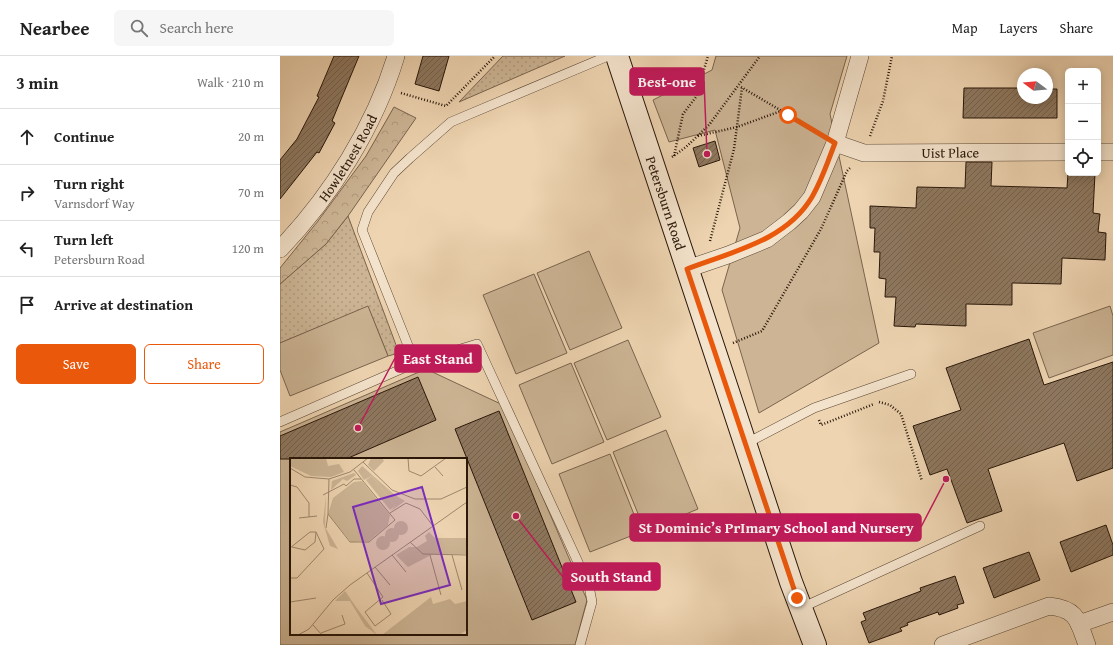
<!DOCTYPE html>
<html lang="en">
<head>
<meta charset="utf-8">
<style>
	body { margin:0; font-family:"Gentium Book Plus",serif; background:#f6f6f6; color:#222 }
	.controls { position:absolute; right:12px; top:12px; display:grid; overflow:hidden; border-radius:6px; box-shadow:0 2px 10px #0003 }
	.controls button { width:36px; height:36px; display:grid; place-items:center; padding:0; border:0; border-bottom:1px solid #e0e0e0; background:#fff; color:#222; font:20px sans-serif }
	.compass { position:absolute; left:737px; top:12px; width:36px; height:36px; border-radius:50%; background:#fff; box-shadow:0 2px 10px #0003; rotate:286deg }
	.stop { position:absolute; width:12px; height:12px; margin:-9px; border:3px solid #ea580c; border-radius:50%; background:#fff }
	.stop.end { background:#ea580c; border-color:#fff; box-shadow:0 1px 4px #0008 }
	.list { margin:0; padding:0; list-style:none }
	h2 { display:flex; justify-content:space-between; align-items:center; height:52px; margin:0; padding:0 16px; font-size:17px }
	h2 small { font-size:13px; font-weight:400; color:#767676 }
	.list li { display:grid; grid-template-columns:26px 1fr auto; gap:12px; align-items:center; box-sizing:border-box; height:56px; padding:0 16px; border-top:1px solid #e0e0e0 }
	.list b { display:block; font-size:15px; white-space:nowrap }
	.list p { margin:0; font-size:13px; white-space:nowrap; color:#767676 }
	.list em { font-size:13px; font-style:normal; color:#767676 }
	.actions { display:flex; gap:8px; padding:12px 16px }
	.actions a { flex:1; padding:9px 0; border:1px solid #ea580c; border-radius:6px; text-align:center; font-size:14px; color:#ea580c }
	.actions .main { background:#ea580c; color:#fff }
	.icon { flex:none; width:22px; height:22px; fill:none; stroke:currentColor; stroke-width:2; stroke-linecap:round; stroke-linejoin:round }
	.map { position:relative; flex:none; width:833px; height:589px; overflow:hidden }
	header { display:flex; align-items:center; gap:24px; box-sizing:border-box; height:56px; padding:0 20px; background:#fff; border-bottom:1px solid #e0e0e0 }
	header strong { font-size:19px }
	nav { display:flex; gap:22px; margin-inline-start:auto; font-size:14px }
	.search { width:280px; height:36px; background:#f6f6f6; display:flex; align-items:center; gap:10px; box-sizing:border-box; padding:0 14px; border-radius:6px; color:#767676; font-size:15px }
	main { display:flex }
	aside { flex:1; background:#fff }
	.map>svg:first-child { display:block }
	.grass { fill:url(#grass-dots); stroke:#7a644e }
	.forest { fill:url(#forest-crowns); stroke:#7a644e }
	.park { fill:#ccb494; stroke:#7a644e; fill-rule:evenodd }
	.building { fill:url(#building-hatch); stroke:#271508 }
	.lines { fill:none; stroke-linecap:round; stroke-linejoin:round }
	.lane-casing { stroke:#594532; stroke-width:10 }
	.street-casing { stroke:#594532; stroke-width:18 }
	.secondary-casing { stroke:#271508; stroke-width:24 }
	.path { stroke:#271508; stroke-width:2.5; stroke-dasharray:1 2; stroke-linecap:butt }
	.lane { stroke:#f4e3cc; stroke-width:9 }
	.street { stroke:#f4e3cc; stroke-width:17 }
	.secondary { stroke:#f4e3cc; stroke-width:22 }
	.route { stroke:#ea580c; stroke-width:5 }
	.labels { text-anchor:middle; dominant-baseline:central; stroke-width:3; stroke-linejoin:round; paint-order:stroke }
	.street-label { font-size:14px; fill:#271508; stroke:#f4e3cc }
	.inset-road { fill:none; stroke:#9e886d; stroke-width:1 }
	.view { fill:#7b2cbf; fill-opacity:0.15; stroke:#7b2cbf; stroke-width:2 }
	.inset-edge { fill:none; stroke:#271508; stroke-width:2 }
	.leader { fill:none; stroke:#c2185b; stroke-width:1.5 }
	.callout-dot { fill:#c2185b; stroke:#f4e3cc; stroke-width:1.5 }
	.callout { fill:#c2185b; stroke:#c2185b; stroke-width:1.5 }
	.callout-label { font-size:15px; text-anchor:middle; font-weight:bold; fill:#fff }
</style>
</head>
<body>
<header>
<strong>Nearbee</strong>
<div class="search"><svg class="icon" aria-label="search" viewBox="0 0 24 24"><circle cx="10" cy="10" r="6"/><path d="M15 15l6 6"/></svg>Search here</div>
<nav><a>Map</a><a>Layers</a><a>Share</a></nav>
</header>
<main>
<aside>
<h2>3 min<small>Walk · 210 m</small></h2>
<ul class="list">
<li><svg class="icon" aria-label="ahead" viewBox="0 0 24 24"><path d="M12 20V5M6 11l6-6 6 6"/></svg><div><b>Continue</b></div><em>20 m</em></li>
<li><svg class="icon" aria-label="right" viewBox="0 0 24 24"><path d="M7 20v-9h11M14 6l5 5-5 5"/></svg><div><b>Turn right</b><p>Varnsdorf Way</p></div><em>70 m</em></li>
<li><svg class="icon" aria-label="left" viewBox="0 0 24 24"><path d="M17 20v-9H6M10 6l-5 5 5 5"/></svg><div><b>Turn left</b><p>Petersburn Road</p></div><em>120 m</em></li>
<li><svg class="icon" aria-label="arrive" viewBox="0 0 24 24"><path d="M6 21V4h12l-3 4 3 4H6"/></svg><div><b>Arrive at destination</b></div></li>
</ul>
<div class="actions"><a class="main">Save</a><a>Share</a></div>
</aside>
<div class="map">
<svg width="833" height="589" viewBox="0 0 833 589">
	<defs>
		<pattern id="grass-dots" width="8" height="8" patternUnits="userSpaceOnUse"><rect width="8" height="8" fill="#ccb494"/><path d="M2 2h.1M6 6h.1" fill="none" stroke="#af9a7e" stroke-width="1.8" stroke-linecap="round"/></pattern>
		<pattern id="forest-crowns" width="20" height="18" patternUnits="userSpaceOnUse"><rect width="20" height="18" fill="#ccb494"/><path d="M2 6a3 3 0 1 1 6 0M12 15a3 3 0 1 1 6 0" fill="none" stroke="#af9a7e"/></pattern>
		<pattern id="building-hatch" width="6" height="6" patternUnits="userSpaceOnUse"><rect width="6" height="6" fill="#8e7860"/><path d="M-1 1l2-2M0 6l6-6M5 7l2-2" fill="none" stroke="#74614d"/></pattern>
	</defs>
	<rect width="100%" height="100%" fill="#eed4b1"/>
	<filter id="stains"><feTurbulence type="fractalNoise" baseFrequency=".005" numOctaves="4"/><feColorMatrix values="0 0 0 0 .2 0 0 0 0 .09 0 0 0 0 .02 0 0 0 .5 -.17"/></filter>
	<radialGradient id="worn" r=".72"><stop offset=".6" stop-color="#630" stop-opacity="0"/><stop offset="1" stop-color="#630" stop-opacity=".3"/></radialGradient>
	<path class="grass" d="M223,0H285L179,46Z
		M68,160L119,297L108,300L88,251L0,287V228L46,188Z"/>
	<path class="forest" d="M114,51L136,62L68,160L46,188L0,228V212L38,165L86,100Z"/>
	<path class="park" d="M436,0H567L550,58L599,287L479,357L442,234L460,172L435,74L389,86L373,44L432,14Z
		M309,195L342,272L290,294L257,217Z
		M254,218L287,297L236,318L203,239Z
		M88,250L108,300L10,340L0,314V287Z
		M830,250L833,260V299L769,322L753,277Z
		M348,284L381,361L327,384L294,307Z
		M291,307L324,386L272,408L239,329Z
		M146,313L223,349L307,544L295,589H0V376ZM11,403H186V578H11Z
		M386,374L418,453L365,475L333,396Z
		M330,398L361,476L310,496L279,418Z"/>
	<path class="building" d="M54,0H79L52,65L55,67L39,97L37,96L0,143V104L17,83L39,41L37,40Z
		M143,0H169L159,35L135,28Z
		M684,32H743V42H767V33H777V62H683Z
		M435,85L440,104L419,111L413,92Z
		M686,106H712L711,130L787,132L788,117H815L813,157L820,158L818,176L826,177L825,204L782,202L781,228L732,227V249L686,248V270L636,268L635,271L614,270L616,241H605L606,223L599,222L600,196H594L595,172H590V150L636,152L637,131L685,132Z
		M749,283L764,329L833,306V412L797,425L784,387L708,413L722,455L687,467L667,413L650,419L633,370L681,354L666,312Z
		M138,321L156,364L66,403H0V380Z
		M219,355L296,546L252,564L175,373Z
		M826,469L833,489V499L791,516L780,486Z
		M749,496L760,524L714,542L703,512Z
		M675,520L684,547L677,549L678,552L659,559L658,556L627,567L628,569L620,572L622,575L589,587L581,566L586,564L583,557L641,535L640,532Z"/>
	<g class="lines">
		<defs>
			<path id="lane" d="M135,307L82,174L88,156L114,117L130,102L171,66L328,0
				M0,366L135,307L197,288L309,530L312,546L300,589
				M465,388L534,352L631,318
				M521,552L700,470"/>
			<g id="street">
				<path id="s1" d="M555,87L584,97L788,96"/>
				<path d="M818,96H833"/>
				<path id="s2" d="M0,193C51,140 95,70 116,0"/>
				<path d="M407,213L448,199L487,183L509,166L521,155L532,141L555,87L580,0"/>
				<path d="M799,568L833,556"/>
				<path d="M663,589L769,550C798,553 798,565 807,589"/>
			</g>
			<g id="secondary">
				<path id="s3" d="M337,0L511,526L535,589"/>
			</g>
		</defs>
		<use href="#lane" class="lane-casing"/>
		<use href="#street" class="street-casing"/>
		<use href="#secondary" class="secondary-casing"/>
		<path class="path" d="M461,31L539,77
			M121,37L166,50L215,0
			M418,80L457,71L501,55
			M590,80L603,45L612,0
			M394,100L403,58L416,41L428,0
			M392,101L406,91L429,69L480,0
			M430,185L454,93L462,32
			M453,287L482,275L541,173L567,115L570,112
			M599,346L610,349L621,358L642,425
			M539,364L541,369L594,348"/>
		<use href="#lane" class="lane"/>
		<use href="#street" class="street"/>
		<use href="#secondary" class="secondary"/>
	</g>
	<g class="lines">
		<path class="route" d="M508,59L555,87C548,105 542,124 532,141C506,185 451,196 407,213L517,542"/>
	</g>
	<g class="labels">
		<g class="street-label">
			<text stroke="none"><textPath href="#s1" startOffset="117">Uist Place</textPath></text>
			<text stroke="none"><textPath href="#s2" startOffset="114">Howletnest Road</textPath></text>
			<text stroke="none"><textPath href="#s3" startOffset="155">Petersburn Road</textPath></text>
		</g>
	</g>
	<g transform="translate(10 402)">
		<rect width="177" height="177" fill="#eed4b1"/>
		<path d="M81,0H92L94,3L84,13L78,7ZM72,8L105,37L115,43L101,53L105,48L82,18L74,22L68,13ZM64,15L66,17L57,23L53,21L41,32L42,23ZM36,37L35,69L48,91L40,88L33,64Z" fill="#ccb494"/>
		<path d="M0,0H36L38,8L49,6L54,14L41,19L21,18L0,8ZM82,18L105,48L100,52L76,22ZM72,23L100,57L98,67L79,83L61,84L38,56L43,40L64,24ZM104 70a7 7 0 1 1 14 0a7 7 0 1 1-14 0ZM95 77a7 7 0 1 1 14 0a7 7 0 1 1-14 0ZM139,74L145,80H177V96H143L118,109L106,97L119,89H127L137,83L135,78ZM86 85a7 7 0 1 1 14 0a7 7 0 1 1-14 0ZM55,133L66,149L87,177L75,168L60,143H45ZM141,139L143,146L160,141L165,146L177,143V172L169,177H92Z" fill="#ccb494"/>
		<path class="inset-road" d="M118,0L119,13L131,18L156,0M73,4L102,32L125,41H151L177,29M145,9L153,18M0,10L15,19L39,21L60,14L78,0M39,21L38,56L60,84H79L105,62L64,12M0,27L7,29L19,45V59M33,37L54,26L56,28L64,21H71M100,55L116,45L130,51L143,68M9,60L27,58M36,70L38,56M120,84L133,96L177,97M0,90L20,74H26M102,97L116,114M140,97L151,137M162,97L172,132M85,109L100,127M77,115L93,139L75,154L85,168L101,156L92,142M0,120H7L34,91L26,74L25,84L15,92L2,89M0,144L26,140M23,167L32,177M31,175L55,166L52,157M8,177L19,171L43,142L60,127L177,44"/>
		<path class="view" d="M132,29L160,127L91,146L63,49Z"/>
		<rect width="177" height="177" class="inset-edge"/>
	</g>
	<path class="leader" d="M427 98L424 25M78 372L115 302M666 423L641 471M236 460L283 521"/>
	<g class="callout-dot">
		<circle cx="427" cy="98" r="4"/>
		<circle cx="78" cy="372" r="4"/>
		<circle cx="666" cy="423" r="4"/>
		<circle cx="236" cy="460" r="4"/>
	</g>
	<g class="callout">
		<rect x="350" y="12" width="74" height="27" rx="4"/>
		<rect x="115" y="289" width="86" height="27" rx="4"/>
		<rect x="350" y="458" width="291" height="27" rx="4"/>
		<rect x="283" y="507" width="97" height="27" rx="4"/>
	</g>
	<g class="callout-label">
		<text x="387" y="31">Best-one</text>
		<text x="158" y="308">East Stand</text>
		<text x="496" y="477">St Dominic’s PrImary School and Nursery</text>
		<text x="331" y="526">South Stand</text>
	</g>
	<rect width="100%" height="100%" filter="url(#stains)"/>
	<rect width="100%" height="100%" fill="url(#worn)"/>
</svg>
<div class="controls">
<button>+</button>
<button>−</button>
<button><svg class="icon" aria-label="locate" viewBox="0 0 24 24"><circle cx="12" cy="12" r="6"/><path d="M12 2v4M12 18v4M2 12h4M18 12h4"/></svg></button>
</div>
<svg class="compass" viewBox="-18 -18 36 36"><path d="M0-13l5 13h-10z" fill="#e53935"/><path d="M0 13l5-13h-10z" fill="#767676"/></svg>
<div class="stop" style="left:508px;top:59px"></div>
<div class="stop end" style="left:517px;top:542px"></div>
</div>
</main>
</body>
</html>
